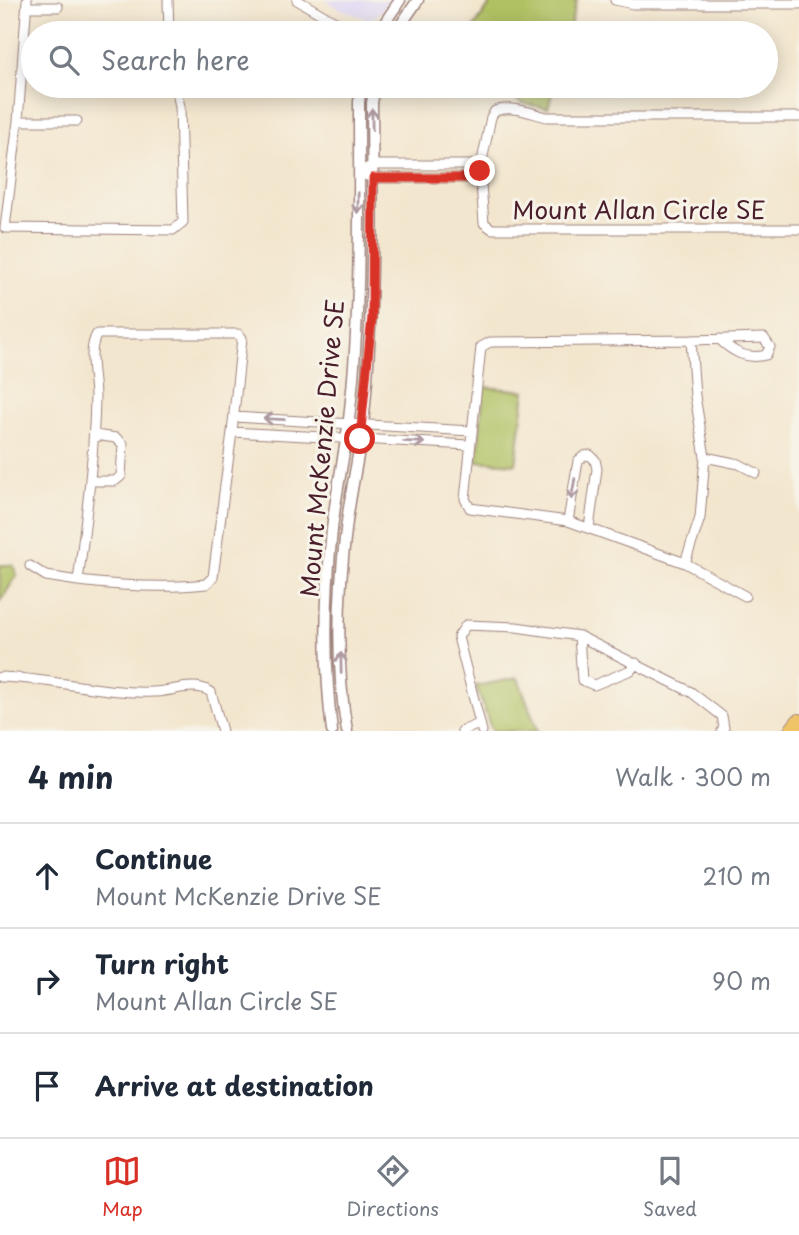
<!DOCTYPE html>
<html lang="en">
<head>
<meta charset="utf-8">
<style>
	body { margin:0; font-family:"Playpen Sans",sans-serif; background:#f2f2f3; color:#1f2937 }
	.stop { position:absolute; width:21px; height:21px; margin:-16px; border:5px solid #d93025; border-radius:50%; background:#fff }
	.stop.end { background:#d93025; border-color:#fff; box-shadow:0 2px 7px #0008 }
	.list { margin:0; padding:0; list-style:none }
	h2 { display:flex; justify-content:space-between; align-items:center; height:91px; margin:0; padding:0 28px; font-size:30px }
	h2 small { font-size:23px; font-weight:400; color:#747a83 }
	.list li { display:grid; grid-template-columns:46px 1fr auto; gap:21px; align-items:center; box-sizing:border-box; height:105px; padding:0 28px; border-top:2px solid #e0e1e3 }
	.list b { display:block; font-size:26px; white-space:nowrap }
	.list p { margin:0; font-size:23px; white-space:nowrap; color:#747a83 }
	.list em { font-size:23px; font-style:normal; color:#747a83 }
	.icon { flex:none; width:38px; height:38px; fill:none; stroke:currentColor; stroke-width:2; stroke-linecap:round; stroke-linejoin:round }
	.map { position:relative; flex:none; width:799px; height:731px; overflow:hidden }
	.search { position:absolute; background:#fff; box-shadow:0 4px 18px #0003; left:21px; right:21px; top:21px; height:77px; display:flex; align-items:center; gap:18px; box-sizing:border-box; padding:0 24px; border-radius:38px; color:#747a83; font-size:26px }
	.sheet { height:406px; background:#fff }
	nav { display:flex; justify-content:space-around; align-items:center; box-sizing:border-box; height:98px; border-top:2px solid #e0e1e3; background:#fff; font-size:19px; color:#747a83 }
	nav a { display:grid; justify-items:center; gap:4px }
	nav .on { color:#d93025 }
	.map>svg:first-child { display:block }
	.built { fill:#ddd5f6 }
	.green { fill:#b0c164; stroke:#7d7048; stroke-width:2 }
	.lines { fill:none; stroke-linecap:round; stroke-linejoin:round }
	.minor-casing { stroke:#9e827c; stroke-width:11 }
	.tertiary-casing { stroke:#9e827c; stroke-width:13 }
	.motorway-casing { stroke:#9e827c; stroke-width:18 }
	.minor { stroke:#fff; stroke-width:9 }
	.tertiary { stroke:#fff; stroke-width:10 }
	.motorway { stroke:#efc469; stroke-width:16 }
	.oneway { stroke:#ae9aa0 }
	.route { stroke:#d93025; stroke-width:9 }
	.labels { text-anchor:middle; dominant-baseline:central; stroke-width:6; stroke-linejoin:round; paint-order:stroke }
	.street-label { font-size:24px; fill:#4a1f2b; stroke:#f7f3e8 }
</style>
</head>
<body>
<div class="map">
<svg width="799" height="731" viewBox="0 0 799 731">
	<rect width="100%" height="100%" fill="#f7f3e8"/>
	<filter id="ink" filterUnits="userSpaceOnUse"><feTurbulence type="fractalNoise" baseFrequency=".0143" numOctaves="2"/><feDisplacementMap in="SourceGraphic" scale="14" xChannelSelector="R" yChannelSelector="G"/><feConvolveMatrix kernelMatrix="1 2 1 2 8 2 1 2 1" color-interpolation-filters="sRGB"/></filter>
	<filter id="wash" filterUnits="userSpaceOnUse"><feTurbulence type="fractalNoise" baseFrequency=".00686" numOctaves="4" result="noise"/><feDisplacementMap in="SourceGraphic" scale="28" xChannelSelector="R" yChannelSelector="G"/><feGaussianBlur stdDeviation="1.57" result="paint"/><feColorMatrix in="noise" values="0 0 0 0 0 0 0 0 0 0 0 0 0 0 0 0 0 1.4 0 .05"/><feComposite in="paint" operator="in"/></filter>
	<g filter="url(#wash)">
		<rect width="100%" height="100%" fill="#f3e6ce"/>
		<path class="built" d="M325,0H388L381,12L370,20L338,8Z"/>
		<path class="green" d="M493,0H577L568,33H470Z
			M477,86H554L548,108L525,104L509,96L491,98Z
			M484,387L525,391L516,464L477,461Z
			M0,565H13L17,575L0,602Z
			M518,678L538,731H492L476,686Z"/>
	</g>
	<g filter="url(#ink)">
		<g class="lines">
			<defs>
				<path id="minor" d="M27,0L18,121L5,228L173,230L183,222L180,107L176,86
					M168,0L169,33
					M297,0L335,22L367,33
					M615,0L633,4H799
					M27,7H58
					M799,117H547C530,113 512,105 495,111L491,117L480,171L484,223L492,229H799
					M18,121H77
					M359,172L373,165H481
					M367,176L373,178H480
					M97,334H238L242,338L232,432L213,577L206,584C163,589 121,586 78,581C86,520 94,459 95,397C95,378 87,350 97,334Z
					M691,340L695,396L705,457L700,518L685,563L568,521L470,508L465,499L481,347L490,342Z
					M691,340L764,338L770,347L766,355C746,360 733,352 719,339
					M234,417L471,431
					M232,432L469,445
					M705,457L739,464L756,473
					M91,481H115L121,476L123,444L116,438L94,435
					M568,521L578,461L584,456L590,455L595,460L597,469L589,528
					M685,563L745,596
					M30,566L46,576L78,581
					M579,636L582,680L594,685L631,670L636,663
					M0,677C51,678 101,694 153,692C173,692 193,681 211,692L222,731
					M462,731L479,724
					M482,731L458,637L466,625L516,627L579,636L691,692L722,716L724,728L722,731"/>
				<path id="tertiary" d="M378,33L400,0
					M395,33L418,0
					M332,731C324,665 325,596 332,530C336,490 346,450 350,410C361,308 359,205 359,102L361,86
					M347,731C336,666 338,595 346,530C350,492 360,453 364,415C374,311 373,207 372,103L375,86"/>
				<path id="motorway" d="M792,731L799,722"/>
			</defs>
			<use href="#minor" class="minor-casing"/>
			<use href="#tertiary" class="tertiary-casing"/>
			<use href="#motorway" class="motorway-casing"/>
			<use href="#minor" class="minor"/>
			<use href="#tertiary" class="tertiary"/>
			<use href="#motorway" class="motorway"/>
		</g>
		<defs><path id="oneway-shaft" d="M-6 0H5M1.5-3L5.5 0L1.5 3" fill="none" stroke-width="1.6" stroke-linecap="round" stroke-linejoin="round" transform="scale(1.75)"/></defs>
		<g class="oneway">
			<use href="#oneway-shaft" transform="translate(372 119) rotate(-91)"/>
			<use href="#oneway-shaft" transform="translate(358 203) rotate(91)"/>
			<use href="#oneway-shaft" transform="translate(274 419) rotate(-177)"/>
			<use href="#oneway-shaft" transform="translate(414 442) rotate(3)"/>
			<use href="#oneway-shaft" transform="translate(573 489) rotate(100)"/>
			<use href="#oneway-shaft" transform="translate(341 663) rotate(-91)"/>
		</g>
	</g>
	<g class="lines" filter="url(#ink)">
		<path class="route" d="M360,439L372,317L373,178H480V171"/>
	</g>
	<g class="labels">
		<g class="street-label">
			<text x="639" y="209">Mount Allan Circle SE</text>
			<text transform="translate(321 448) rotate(-85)">Mount McKenzie Drive SE</text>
		</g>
	</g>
</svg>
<div class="stop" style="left:360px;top:439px"></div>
<div class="stop end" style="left:480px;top:171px"></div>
<div class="search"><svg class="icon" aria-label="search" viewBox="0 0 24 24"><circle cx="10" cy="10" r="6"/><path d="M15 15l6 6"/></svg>Search here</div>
</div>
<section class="sheet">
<h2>4 min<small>Walk · 300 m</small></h2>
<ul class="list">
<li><svg class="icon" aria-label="ahead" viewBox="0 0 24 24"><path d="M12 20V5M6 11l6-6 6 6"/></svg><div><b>Continue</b><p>Mount McKenzie Drive SE</p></div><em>210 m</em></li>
<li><svg class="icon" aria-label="right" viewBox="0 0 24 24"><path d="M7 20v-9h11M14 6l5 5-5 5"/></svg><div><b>Turn right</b><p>Mount Allan Circle SE</p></div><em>90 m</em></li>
<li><svg class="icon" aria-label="arrive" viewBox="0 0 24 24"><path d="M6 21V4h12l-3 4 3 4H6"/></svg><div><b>Arrive at destination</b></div></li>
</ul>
</section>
<nav>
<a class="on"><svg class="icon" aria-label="map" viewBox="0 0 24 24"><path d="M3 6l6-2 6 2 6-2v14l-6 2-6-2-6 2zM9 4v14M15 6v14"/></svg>Map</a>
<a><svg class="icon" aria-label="directions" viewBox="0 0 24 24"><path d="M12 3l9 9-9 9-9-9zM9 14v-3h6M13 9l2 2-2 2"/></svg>Directions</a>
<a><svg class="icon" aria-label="saved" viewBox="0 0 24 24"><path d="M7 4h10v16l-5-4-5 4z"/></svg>Saved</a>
</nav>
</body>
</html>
